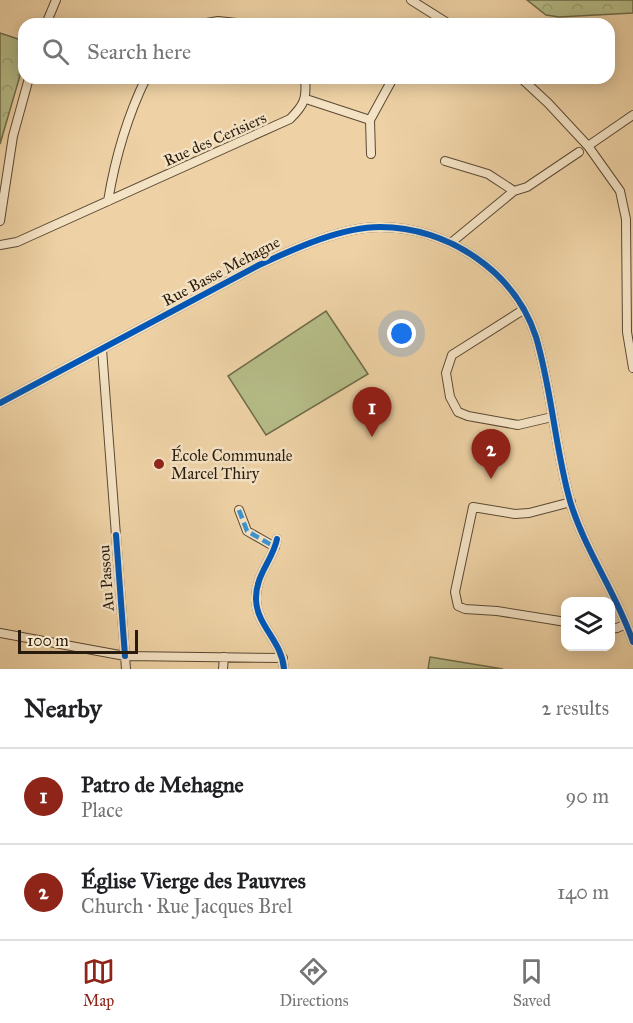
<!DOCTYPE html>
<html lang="en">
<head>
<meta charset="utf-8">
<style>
	body { margin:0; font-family:"IM FELL Great Primer",serif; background:#f6f6f6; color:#202124 }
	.controls { position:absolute; right:18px; bottom:18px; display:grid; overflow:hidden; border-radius:12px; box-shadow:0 3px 15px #0003 }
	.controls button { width:54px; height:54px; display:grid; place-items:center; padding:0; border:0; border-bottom:2px solid #e0e0e0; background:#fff; color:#202124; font:30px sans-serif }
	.scale { position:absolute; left:18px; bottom:15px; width:120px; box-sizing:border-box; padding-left:6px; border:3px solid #281b0d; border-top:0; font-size:16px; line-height:21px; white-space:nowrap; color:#281b0d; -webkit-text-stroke:4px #f4e2c4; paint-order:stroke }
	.you { position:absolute; left:402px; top:334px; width:21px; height:21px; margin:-15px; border:4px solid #fff; border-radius:50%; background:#1a73e8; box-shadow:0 0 0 9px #1a73e833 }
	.badge { display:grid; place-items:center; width:39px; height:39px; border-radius:50%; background:#8f2418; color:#fff; font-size:20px; font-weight:700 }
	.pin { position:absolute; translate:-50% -50px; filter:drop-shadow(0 2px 3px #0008) }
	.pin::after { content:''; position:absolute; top:32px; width:21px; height:18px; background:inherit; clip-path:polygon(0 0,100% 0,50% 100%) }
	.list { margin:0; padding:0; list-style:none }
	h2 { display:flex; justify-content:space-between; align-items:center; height:78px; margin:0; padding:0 24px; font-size:26px }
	h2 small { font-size:20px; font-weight:400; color:#757577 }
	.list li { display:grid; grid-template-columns:39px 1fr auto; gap:18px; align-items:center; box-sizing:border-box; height:96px; padding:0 24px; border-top:2px solid #e0e0e0 }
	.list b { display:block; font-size:22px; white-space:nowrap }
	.list p { margin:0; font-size:20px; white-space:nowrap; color:#757577 }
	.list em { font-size:20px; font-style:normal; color:#757577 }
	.icon { flex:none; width:33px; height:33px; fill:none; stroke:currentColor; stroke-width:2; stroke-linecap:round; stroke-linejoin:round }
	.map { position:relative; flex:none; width:633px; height:669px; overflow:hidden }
	.search { position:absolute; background:#fff; box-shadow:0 3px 15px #0003; left:18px; right:18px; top:18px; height:66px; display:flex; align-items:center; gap:15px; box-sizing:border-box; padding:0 21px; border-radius:18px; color:#757577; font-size:22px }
	.sheet { height:270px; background:#fff }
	nav { display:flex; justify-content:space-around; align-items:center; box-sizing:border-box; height:84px; border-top:2px solid #e0e0e0; background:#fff; font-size:16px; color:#757577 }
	nav a { display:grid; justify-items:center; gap:3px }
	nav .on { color:#8f2418 }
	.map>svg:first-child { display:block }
	.green { fill:#b6bd88; stroke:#6f6c4a; stroke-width:1.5 }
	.forest { fill:url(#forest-crowns); stroke:#6f6c4a; stroke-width:1.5 }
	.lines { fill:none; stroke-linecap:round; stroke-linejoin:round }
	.street-casing { stroke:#5a4933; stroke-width:10 }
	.street { stroke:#f4e2c4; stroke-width:8 }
	.quiet { stroke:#3c94d2; stroke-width:4.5; stroke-dasharray:9 4.5; stroke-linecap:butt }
	.cycleway-casing { stroke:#f4e2c4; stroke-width:10 }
	.cycleway { stroke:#0057b8; stroke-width:6 }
	.poi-dot { fill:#8f2418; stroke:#f4e2c4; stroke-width:2 }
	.labels { text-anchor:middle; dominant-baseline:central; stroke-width:5; stroke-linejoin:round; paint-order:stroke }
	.street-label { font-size:16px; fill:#281b0d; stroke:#f4e2c4 }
	.poi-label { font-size:16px; fill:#281b0d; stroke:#f4e2c4; text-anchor:start }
</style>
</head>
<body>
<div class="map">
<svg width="633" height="669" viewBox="0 0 633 669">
	<defs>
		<pattern id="forest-crowns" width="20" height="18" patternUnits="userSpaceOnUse" patternTransform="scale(1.5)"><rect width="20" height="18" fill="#b6bd88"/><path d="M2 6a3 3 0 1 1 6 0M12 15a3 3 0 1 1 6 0" fill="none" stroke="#9ca274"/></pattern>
	</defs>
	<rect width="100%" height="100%" fill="#eed2a5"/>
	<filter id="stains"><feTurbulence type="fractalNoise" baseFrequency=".00333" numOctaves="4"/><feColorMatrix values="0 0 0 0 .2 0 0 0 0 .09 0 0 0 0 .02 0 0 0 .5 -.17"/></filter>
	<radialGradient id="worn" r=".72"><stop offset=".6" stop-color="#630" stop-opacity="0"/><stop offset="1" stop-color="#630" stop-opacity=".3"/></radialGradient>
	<path class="green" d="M326,311L368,374L266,435L228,376Z
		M430,657L503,669H428Z"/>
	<path class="forest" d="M527,0H633V13L559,17L546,15Z
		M0,33L24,41V62L0,144Z"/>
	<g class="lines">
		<defs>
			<path id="street" d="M411,0L449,24
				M46,24L56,0
				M201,24L218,21L246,24
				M521,78L548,103L588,146L620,191L626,219L627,332L633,368
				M306,99L370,120
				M588,146L633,115
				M371,154L370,120L393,78
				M445,161L488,174L514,191L452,242
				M514,191L527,187L579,152
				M108,201C115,159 127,117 146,78
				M0,221L13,136L29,78
				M0,245L17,242L290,119C304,105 307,99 305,78
				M523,310L452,355L446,373L450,397L458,412L468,416L518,425L552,417
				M102,349L126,669
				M0,403L259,265C294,249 341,227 380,227C447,227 515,271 536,337C552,391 555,448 570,501C585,551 617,594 633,642
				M239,510L247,531L275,547
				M277,539C273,560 255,575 256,600C257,626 282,641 284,669
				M566,622L497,611L465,609L458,606L455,592L473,507L515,514L529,513L571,502
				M610,629L617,628L626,624
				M0,633L125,656L283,658
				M223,669L224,657"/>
		</defs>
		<use href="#street" class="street-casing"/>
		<use href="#street" class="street"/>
		<path class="quiet" d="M239,510L247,531L275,547"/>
		<defs>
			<path id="cycleway" d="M0,403L259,265C294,249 341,227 380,227C447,227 515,271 536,337C552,391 555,448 570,501C585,551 617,594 633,642
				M116,535L125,656
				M277,539C273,560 255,575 256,600C257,626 282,641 284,669"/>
		</defs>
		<use href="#cycleway" class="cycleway-casing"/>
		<use href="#cycleway" class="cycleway"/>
	</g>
	<circle class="poi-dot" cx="159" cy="464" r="6"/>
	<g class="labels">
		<g class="street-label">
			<text transform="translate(215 139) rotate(-24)">Rue des Cerisiers</text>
			<text transform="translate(221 271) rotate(-28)">Rue Basse Mehagne</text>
			<text transform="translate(106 578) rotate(-94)">Au Passou</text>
		</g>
		<g class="poi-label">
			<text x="171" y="455">École Communale<tspan x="171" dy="18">Marcel Thiry</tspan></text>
		</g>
	</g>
	<rect width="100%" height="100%" filter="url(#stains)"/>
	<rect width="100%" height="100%" fill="url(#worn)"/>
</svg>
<div class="controls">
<button><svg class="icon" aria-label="layers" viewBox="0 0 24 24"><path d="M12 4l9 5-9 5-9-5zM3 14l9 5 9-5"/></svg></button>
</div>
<div class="scale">100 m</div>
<div class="you"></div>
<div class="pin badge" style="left:372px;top:437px">1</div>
<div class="pin badge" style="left:491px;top:479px">2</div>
<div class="search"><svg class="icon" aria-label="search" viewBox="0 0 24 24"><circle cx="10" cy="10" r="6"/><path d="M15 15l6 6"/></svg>Search here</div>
</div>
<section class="sheet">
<h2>Nearby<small>2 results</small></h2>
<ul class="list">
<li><span class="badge">1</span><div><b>Patro de Mehagne</b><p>Place</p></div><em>90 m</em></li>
<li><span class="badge">2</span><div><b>Église Vierge des Pauvres</b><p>Church · Rue Jacques Brel</p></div><em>140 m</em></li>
</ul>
</section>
<nav>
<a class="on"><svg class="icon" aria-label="map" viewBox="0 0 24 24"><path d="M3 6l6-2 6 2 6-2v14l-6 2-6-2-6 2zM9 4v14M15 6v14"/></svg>Map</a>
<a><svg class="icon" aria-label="directions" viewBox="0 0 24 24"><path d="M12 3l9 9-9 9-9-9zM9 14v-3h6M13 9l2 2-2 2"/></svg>Directions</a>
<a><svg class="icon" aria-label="saved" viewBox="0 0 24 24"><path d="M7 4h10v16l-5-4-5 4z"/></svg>Saved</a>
</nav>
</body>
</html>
